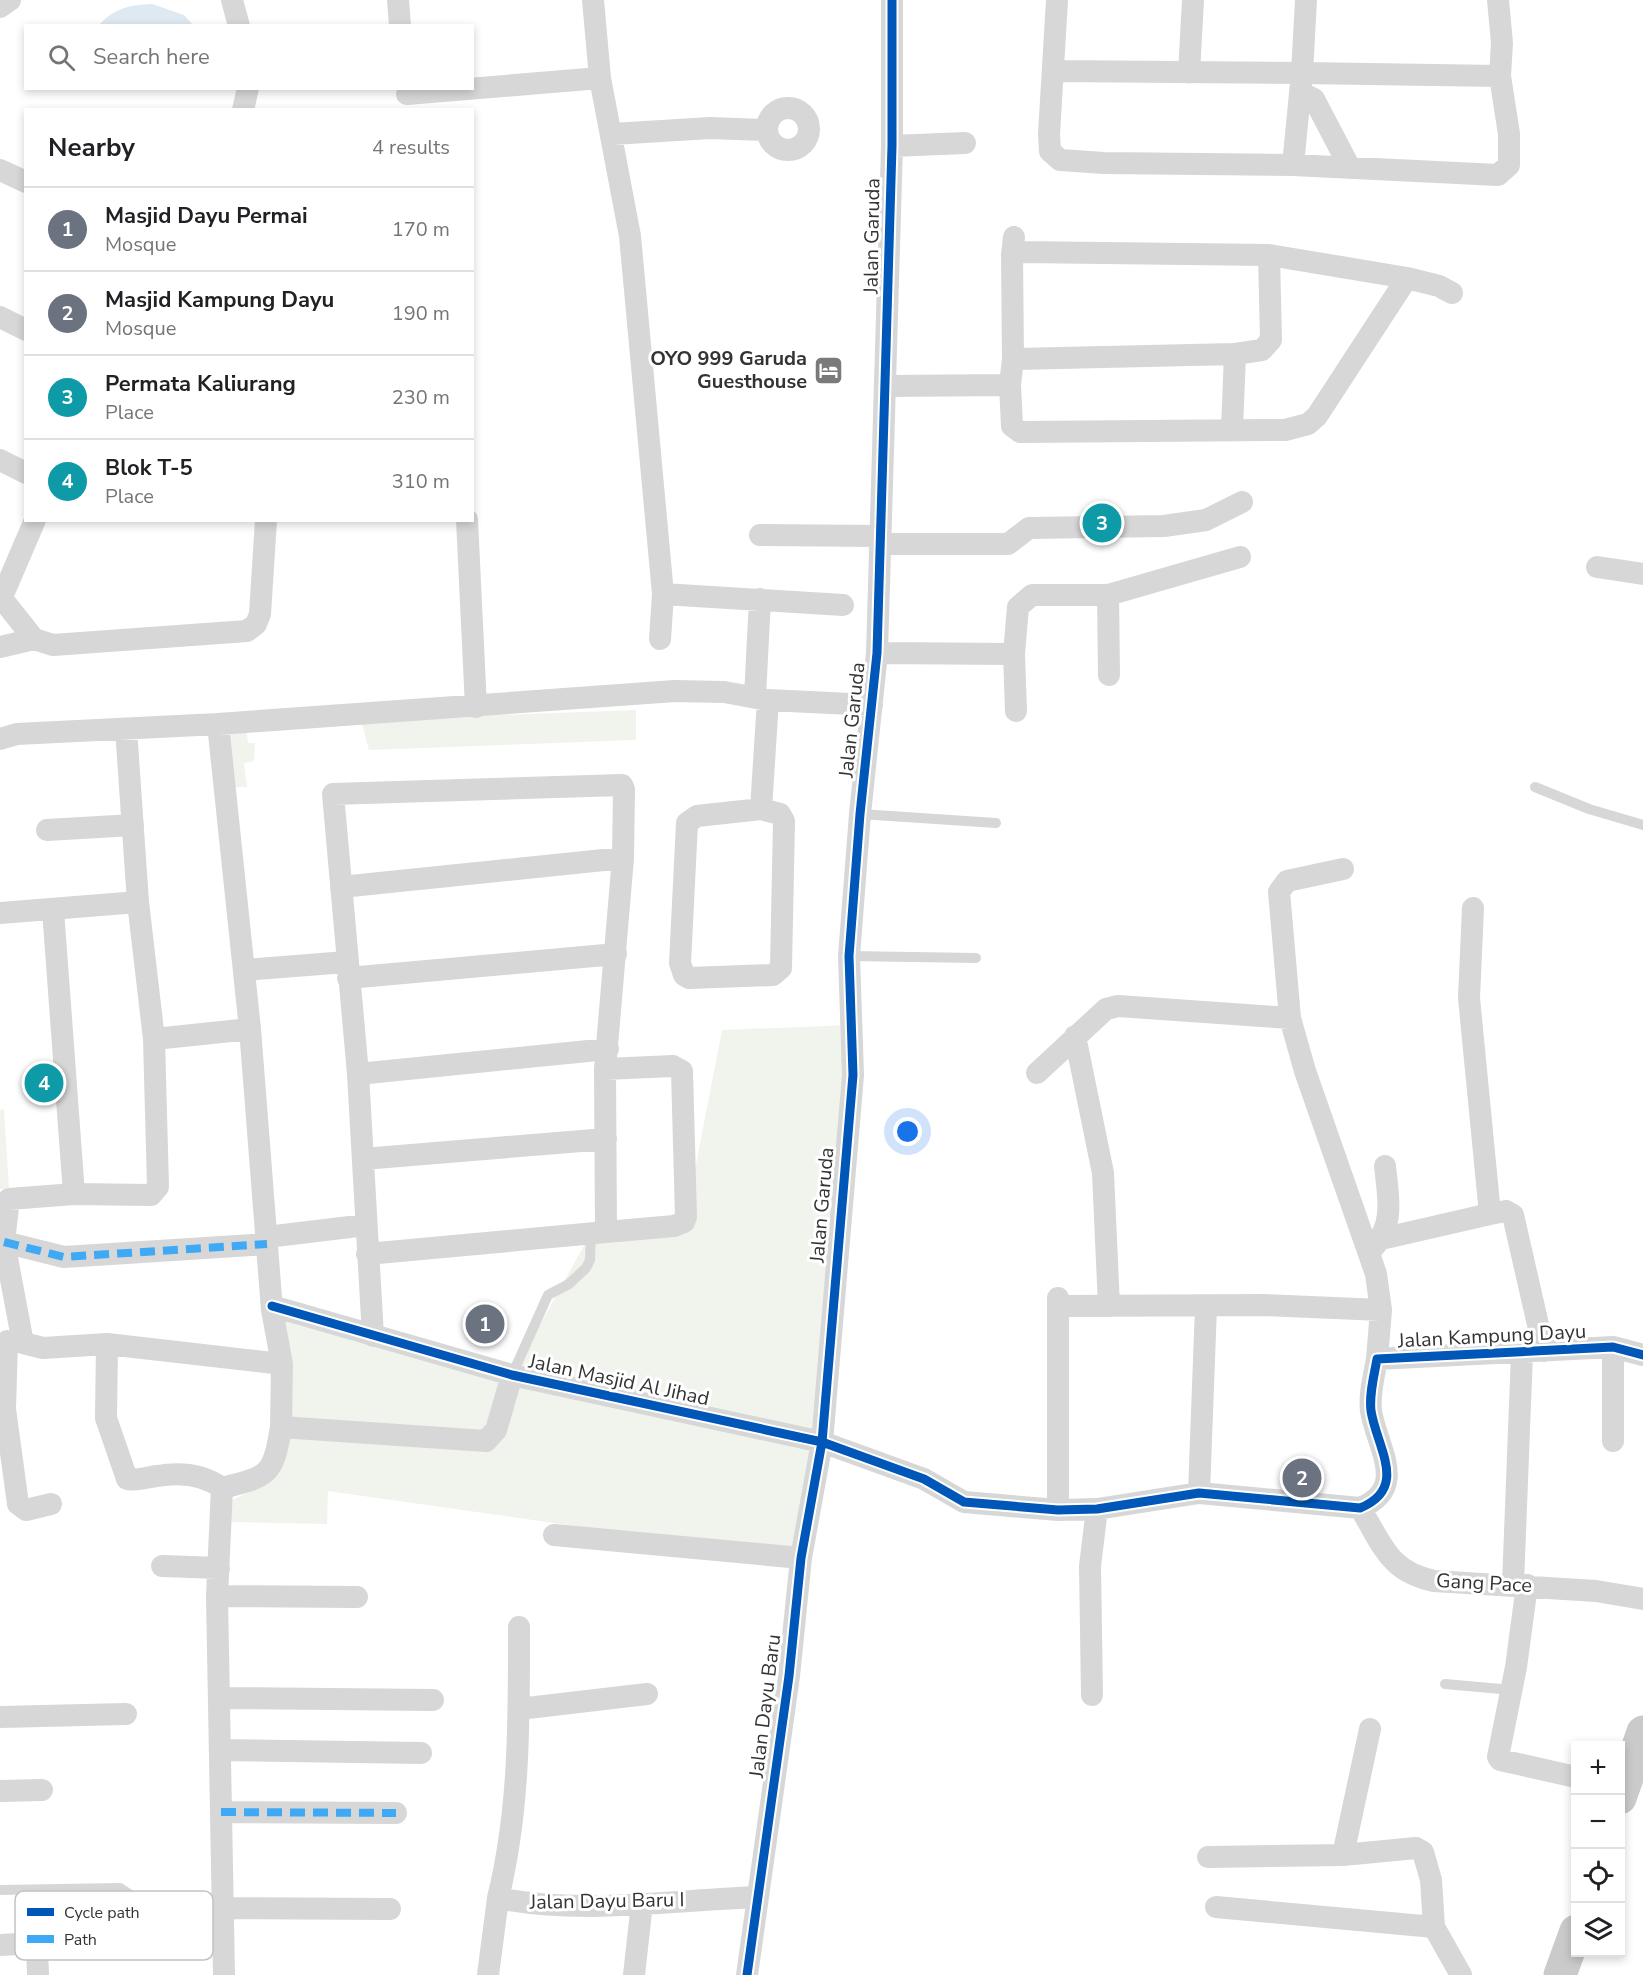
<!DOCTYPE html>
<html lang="en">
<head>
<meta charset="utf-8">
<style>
	body { margin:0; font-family:"Nunito Sans",sans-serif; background:#f2f2f2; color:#202124 }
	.controls { position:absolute; right:18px; bottom:18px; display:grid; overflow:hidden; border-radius:0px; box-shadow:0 3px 9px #0003 }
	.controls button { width:54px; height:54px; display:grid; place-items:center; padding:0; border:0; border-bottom:2px solid #e0e0e0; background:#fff; color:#202124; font:30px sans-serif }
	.you { position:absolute; left:908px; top:1132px; width:21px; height:21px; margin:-15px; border:4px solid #fff; border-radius:50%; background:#1a73e8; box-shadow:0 0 0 9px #1a73e833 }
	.badge { display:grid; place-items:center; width:39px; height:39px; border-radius:50%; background:#7c3aed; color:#fff; font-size:20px; font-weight:700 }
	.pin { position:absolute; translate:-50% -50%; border:3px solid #fff; box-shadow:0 2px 6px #0006 }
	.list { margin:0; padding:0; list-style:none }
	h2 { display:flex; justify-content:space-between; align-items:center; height:78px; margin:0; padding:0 24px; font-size:26px }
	h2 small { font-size:20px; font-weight:400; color:#757577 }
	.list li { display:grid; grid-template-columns:39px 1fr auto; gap:18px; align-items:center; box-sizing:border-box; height:84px; padding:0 24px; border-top:2px solid #e0e0e0 }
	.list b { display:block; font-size:22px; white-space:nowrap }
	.list p { margin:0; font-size:20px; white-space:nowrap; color:#757577 }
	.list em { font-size:20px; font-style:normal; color:#757577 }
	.icon { flex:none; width:33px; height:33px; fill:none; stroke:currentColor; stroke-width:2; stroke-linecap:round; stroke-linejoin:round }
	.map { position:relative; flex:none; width:1643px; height:1975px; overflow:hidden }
	.search { position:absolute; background:#fff; box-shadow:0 3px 9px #0003; left:24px; top:24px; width:450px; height:66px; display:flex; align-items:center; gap:15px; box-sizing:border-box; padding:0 21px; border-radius:0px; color:#757577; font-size:22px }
	.panel { position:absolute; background:#fff; box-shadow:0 3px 9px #0003; left:24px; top:108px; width:450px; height:414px; border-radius:0px }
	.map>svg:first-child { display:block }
	.green { fill:#f1f4ed }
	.water { fill:#dee9f2 }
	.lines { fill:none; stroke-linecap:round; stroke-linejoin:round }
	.lane { stroke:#d7d7d7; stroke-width:10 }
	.street { stroke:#d7d7d7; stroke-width:22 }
	.primary { stroke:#cacaca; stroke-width:33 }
	.quiet { stroke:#3fa9f5; stroke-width:8; stroke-dasharray:15 8; stroke-linecap:butt }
	.cycleway-casing { stroke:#fff; stroke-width:13 }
	.cycleway { stroke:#0057b8; stroke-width:9 }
	.labels { text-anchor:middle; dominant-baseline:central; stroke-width:6; stroke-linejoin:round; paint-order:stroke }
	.street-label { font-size:20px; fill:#333; stroke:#fff }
	.poi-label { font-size:20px; font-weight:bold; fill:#333; stroke:#fff; text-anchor:end }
	.key { fill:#fff; stroke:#c2c2c2; stroke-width:1.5 }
	.key-label { font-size:16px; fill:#333 }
</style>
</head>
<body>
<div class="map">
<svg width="1643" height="1975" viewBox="0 0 1643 1975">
	<rect width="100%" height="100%" fill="#fff"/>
	<path class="green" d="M636,710V740L369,750L361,720Z
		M246,725L248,743H255L254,761L244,763L247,787H230L221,726Z
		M851,1025L801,1558L328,1491L327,1524L229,1522L230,1501L269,1483L275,1310L516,1368L591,1233L686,1216L722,1030Z
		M4,1109L9,1189H0V1110Z"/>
	<path class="water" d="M152,4L184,15L193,25H99C114,8 130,5 152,4Z"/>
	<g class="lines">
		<path class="lane" d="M1535,787L1589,809L1643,825
			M860,814L996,823
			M849,956L976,958
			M512,1375L548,1295L569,1284L586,1268L590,1260L591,1233
			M1445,1684L1512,1690
			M0,1890L120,1888L129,1894L134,1904L139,1906L223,1900"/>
		<path class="street" d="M232,0L239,26
			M398,0L400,26
			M593,0L600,78L630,236L663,594L843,605
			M1057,0L1049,134L1050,151L1060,160L1104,163L1293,165L1498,175L1509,165V134L1500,76L1502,43L1498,0
			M1306,0L1302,73L1500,76
			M0,7L10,0
			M1054,71L1302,73L1293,165
			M1189,73L1193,0
			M1300,92L1314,99L1349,166
			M407,94L600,78
			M767 129a21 21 0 1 1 42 0a21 21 0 1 1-42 0Z
			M243,110L248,88
			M613,134L710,128L766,130
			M892,146L965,143
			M0,170L26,182
			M1012,255L1020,252L1269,255L1407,278L1317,416L1308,424L1285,430L1020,432L1012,426L1010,385L1013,359L1012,255L1014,237
			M1407,278L1439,286L1452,293
			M0,317L26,330
			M1013,359L1235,354
			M886,386L1010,385
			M1232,429L1235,354L1262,350L1271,340L1269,255
			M0,460L26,473
			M467,520L476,707
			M760,535L879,536
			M879,544H1008L1029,528L1164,526L1206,520L1242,502
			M1597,567L1643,574
			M1108,595L1109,675
			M0,596L34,639L53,645L247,631L256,624L260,614L266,520
			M2,597L35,520
			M660,639L663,594
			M0,647L34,639
			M877,653L1014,654L1018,607L1032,595H1108L1240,557
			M1014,654L1016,711
			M755,697L760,599
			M126,729L138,902L154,1039L158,1187L151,1195L74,1194L9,1199L4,1242L23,1343L43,1348L107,1344L282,1364
			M0,739L17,734L218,724L675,691L724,692L768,700L872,705
			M761,809L780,814L784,821L781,968L773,975L689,978L684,975L680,963L687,823L697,816Z
			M761,809L768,700
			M47,830L133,825
			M1343,869L1287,881L1279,892L1280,903L1290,1018L1305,1071L1376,1274L1381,1310L1377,1359
			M341,887L623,858
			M1473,908L1469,998L1490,1214L1506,1211L1513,1215L1544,1351
			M53,910L74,1194
			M0,913L138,902
			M244,970L346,962
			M348,978L616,954
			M250,1029L272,1310L282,1364L281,1427L486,1441L496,1430L512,1375
			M1075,1036L1103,1173L1109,1306
			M154,1039L250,1029L218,724
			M605,1069L673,1066L682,1071L686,1217L684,1222L674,1226L606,1232
			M1037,1073L1106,1009L1118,1006L1290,1018
			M358,1074L608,1049
			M363,1159L606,1139
			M267,1237L366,1225
			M1381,1239L1490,1214
			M4,1242L64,1257L267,1244
			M1373,1248C1395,1224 1388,1196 1385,1166
			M367,1254L606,1232L605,1069L623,858L624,789L622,785L333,794L358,1074L373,1336
			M1058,1298V1510
			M272,1306L512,1375L822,1442L924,1479L964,1502L1058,1510L1097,1509L1199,1493L1360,1508C1409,1488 1377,1448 1371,1411C1369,1394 1374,1376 1377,1359L1613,1347L1643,1355
			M1058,1306L1263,1305L1381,1310
			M7,1341L5,1409L18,1504L26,1510L51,1504
			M107,1344L106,1418L127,1479C137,1481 147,1477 157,1476C180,1472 203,1474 222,1488
			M1613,1441V1347
			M1199,1493L1206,1306
			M1360,1508C1383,1545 1388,1571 1434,1581L1596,1591L1643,1599
			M554,1535L801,1558
			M162,1566L219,1568
			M1513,1584L1522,1353
			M1527,1585L1516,1667L1498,1757L1500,1760L1576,1777
			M217,1596L357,1597
			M1092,1695L1090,1566L1097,1509
			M219,1698L433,1700
			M519,1709L647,1694
			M0,1717L126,1714
			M1370,1729L1343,1855L1416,1848L1423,1852L1431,1880L1434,1927L1461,1975
			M220,1750L421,1753
			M0,1791L42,1790
			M221,1812L396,1813
			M1208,1857L1343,1855
			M498,1898C520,1809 519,1719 519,1627
			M1216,1907L1434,1927
			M223,1908L390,1909
			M36,1926L38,1973
			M0,1945L36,1943
			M224,1975L217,1596L222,1488C269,1476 273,1476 281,1427
			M488,1975L498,1898C580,1915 674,1900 758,1897
			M634,1975L642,1903
			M747,1975L789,1676L801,1558L822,1442L853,1075L849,956L860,814L877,653L892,146V0"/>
		<path class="primary" d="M1620,1798L1643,1732
			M1560,1975L1576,1931"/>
		<path class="quiet" d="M4,1242L64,1257L267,1244
			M221,1812L396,1813"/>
		<defs>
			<path id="cycleway" d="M272,1306L512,1375L822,1442L924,1479L964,1502L1058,1510L1097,1509L1199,1493L1360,1508C1409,1488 1377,1448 1371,1411C1369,1394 1374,1376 1377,1359L1613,1347L1643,1355
				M747,1975L789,1676L801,1558L822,1442L853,1075L849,956L860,814L877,653L892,146V0"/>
		</defs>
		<use href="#cycleway" class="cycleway-casing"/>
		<use href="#cycleway" class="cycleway"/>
	</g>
	<defs>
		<symbol id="hotel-square" viewBox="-11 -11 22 22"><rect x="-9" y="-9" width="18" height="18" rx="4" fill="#7a7a7a" stroke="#fff"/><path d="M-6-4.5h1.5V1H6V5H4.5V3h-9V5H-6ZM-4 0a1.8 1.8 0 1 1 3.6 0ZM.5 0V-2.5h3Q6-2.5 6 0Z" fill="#fff"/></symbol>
	</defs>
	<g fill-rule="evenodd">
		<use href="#hotel-square" x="812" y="354" width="33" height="33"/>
	</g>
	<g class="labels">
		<g class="street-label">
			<text transform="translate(872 236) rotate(-89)">Jalan Garuda</text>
			<text transform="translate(852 720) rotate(-84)">Jalan Garuda</text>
			<text transform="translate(822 1205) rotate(-85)">Jalan Garuda</text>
			<text transform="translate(1492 1336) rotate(-3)">Jalan Kampung Dayu</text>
			<text transform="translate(619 1380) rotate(12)">Jalan Masjid Al Jihad</text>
			<text transform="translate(1484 1583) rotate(3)">Gang Pace</text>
			<text transform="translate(765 1706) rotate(-83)">Jalan Dayu Baru</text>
			<text transform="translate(607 1901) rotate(-1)">Jalan Dayu Baru I</text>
		</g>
		<g class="poi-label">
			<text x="807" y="358">OYO 999 Garuda<tspan x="807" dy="23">Guesthouse</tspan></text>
		</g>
	</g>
	<rect x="15" y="1891" width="198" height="69" rx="9" class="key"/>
	<rect x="27" y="1908" width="27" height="8" fill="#0057b8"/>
	<rect x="27" y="1935" width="27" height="8" fill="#3fa9f5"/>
	<g class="key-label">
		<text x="64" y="1918">Cycle path</text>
		<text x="64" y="1945">Path</text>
	</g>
</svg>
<div class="controls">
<button>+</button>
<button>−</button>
<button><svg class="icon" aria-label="locate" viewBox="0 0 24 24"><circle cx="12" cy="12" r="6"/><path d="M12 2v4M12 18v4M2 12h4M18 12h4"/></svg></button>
<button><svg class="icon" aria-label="layers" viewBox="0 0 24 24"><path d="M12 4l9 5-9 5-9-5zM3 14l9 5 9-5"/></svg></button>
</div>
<div class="you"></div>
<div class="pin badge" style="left:485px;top:1324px;background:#6b7280">1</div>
<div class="pin badge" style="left:1302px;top:1478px;background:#6b7280">2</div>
<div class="pin badge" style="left:1102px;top:523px;background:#0f9aa8">3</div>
<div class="pin badge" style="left:44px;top:1083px;background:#0f9aa8">4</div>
<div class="search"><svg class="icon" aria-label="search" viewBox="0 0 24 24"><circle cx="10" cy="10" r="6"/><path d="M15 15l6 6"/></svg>Search here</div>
<section class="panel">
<h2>Nearby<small>4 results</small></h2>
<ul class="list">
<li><span class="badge" style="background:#6b7280">1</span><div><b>Masjid Dayu Permai</b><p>Mosque</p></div><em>170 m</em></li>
<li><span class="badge" style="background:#6b7280">2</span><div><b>Masjid Kampung Dayu</b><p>Mosque</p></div><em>190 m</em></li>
<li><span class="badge" style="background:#0f9aa8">3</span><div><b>Permata Kaliurang</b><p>Place</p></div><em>230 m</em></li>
<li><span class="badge" style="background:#0f9aa8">4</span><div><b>Blok T-5</b><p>Place</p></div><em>310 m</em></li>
</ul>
</section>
</div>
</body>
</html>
